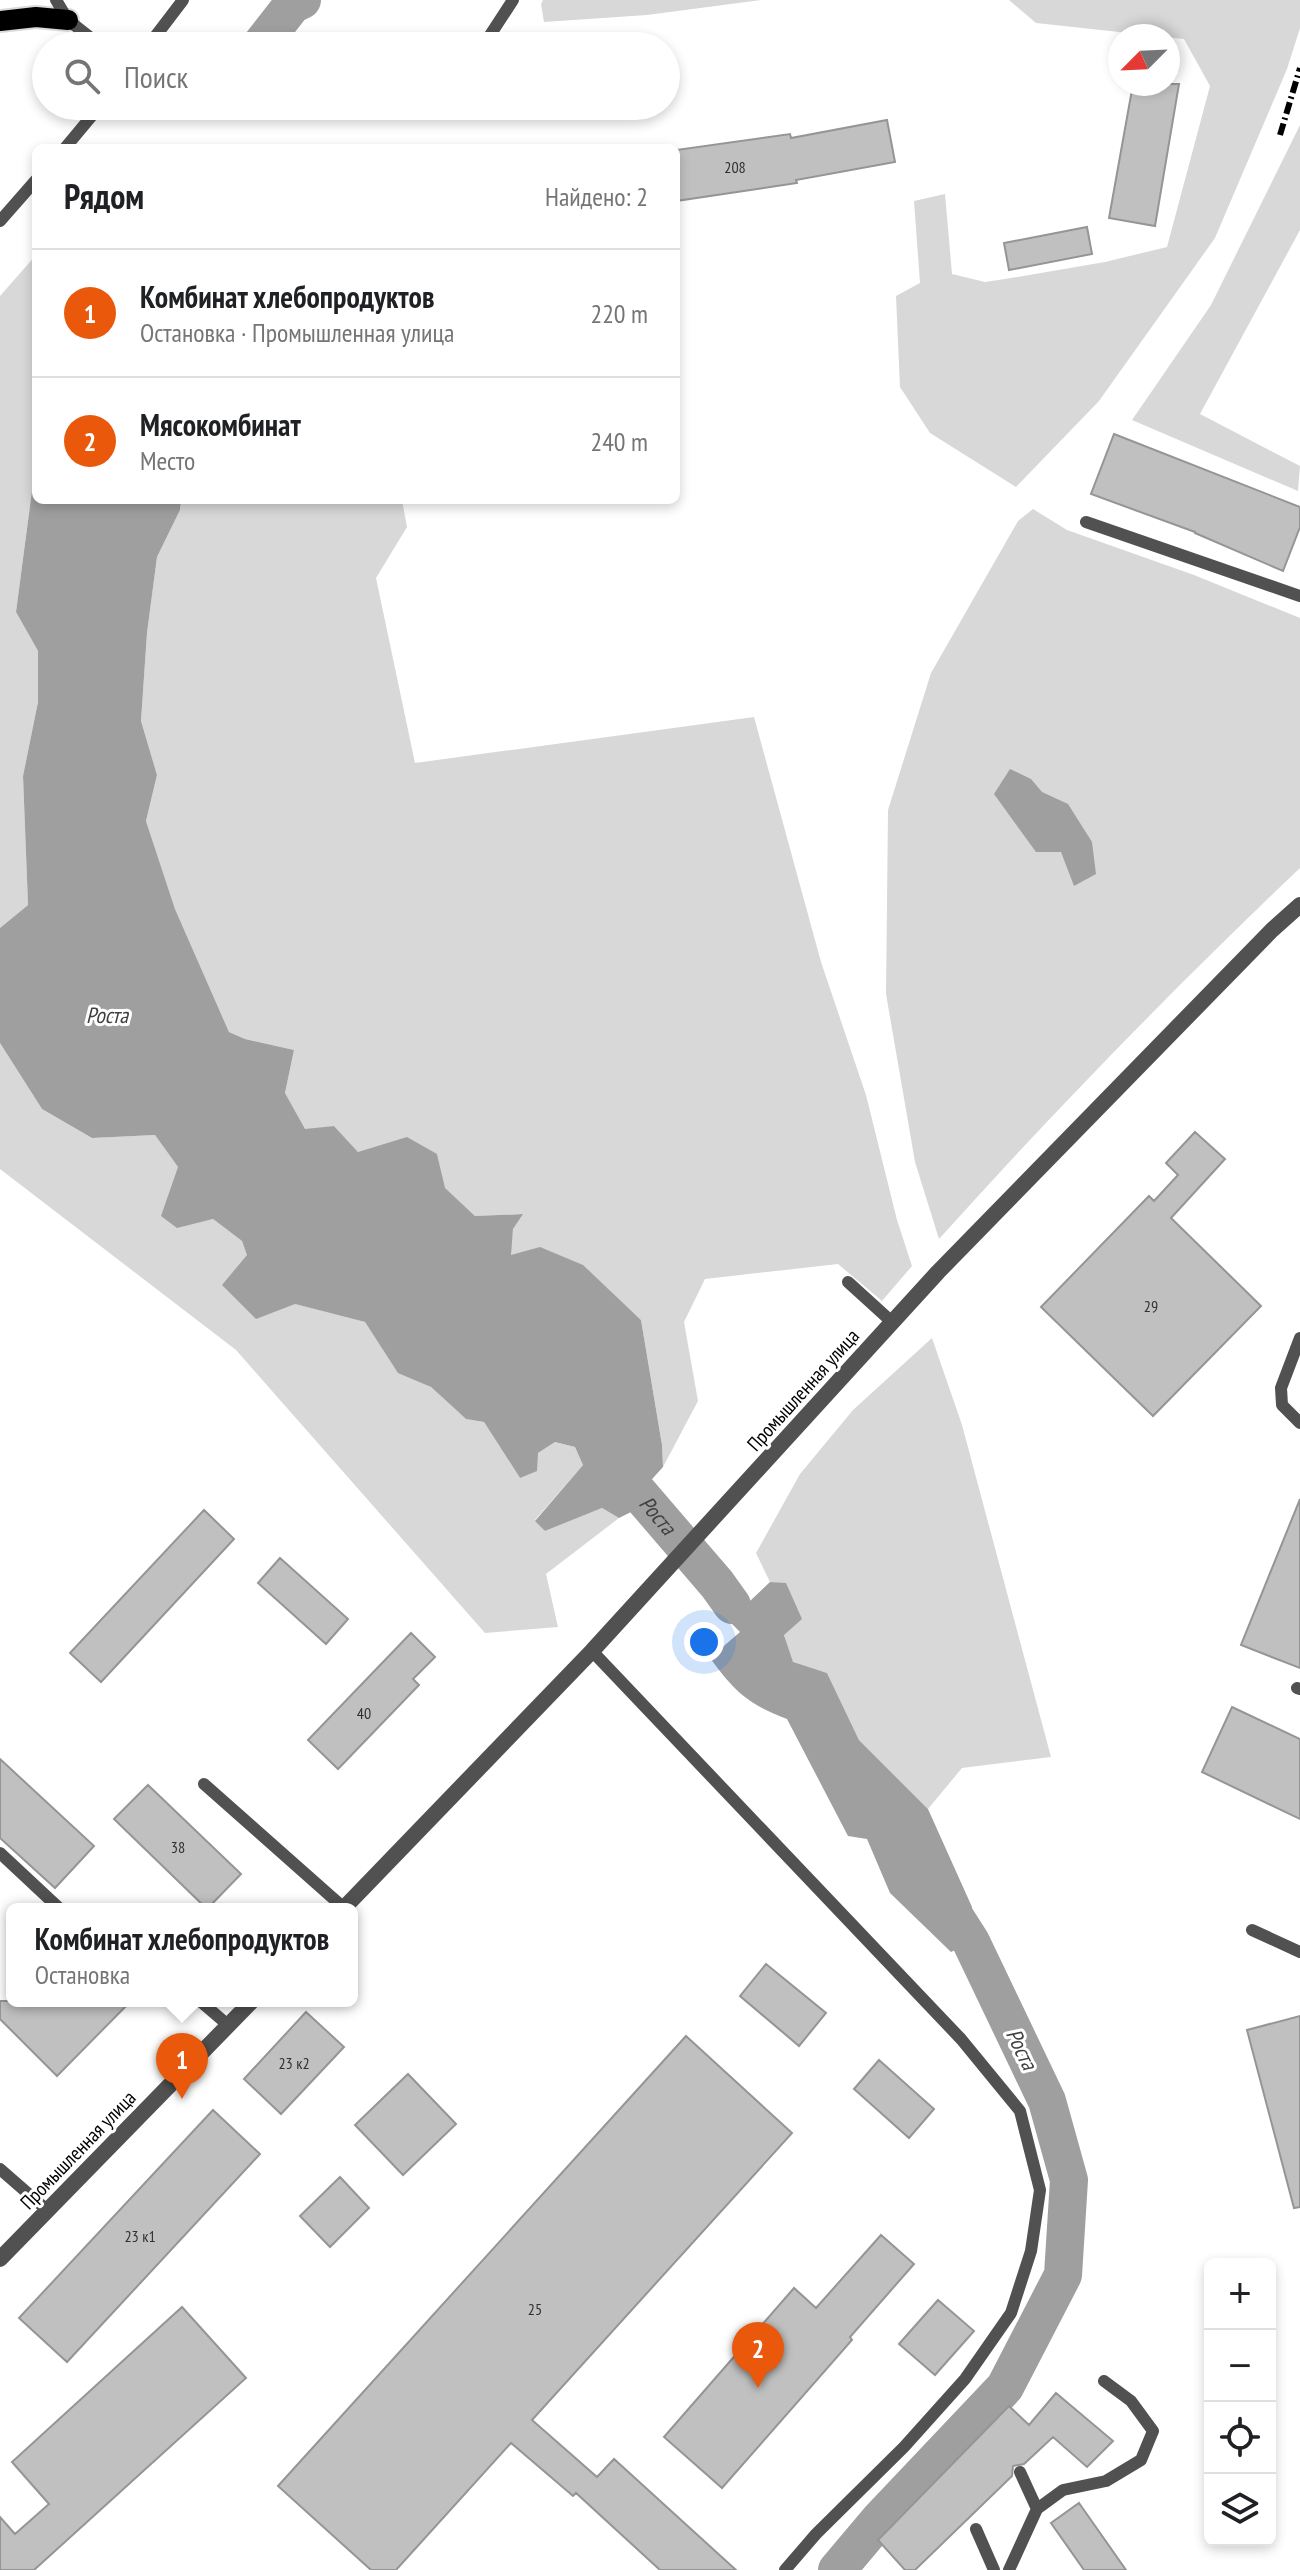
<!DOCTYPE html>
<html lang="ru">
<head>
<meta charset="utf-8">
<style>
	body { margin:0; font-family:"PT Sans Narrow",sans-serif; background:#f2f2f2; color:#202124 }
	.controls { position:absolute; right:24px; bottom:24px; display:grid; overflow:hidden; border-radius:12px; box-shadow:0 4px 12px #0003 }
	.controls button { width:72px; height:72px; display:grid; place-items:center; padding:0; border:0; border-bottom:2px solid #e0e0e0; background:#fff; color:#202124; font:40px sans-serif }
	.compass { position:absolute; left:1108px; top:24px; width:72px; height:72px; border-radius:50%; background:#fff; box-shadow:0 4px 12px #0003; rotate:246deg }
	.you { position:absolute; left:704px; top:1642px; width:28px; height:28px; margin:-20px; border:6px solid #fff; border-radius:50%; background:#1a73e8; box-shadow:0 0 0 12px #1a73e833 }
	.badge { display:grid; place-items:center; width:52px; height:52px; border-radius:50%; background:#ea580c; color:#fff; font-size:26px; font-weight:700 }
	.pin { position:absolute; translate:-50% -66px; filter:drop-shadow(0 2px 4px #0008) }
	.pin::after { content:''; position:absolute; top:42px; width:28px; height:24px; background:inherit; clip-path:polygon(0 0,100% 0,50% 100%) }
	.popup { position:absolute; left:6px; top:1903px; width:352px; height:104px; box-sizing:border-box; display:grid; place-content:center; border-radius:12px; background:#fff; filter:drop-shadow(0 2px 6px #0005); font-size:26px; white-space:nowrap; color:#757577 }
	.popup b { font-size:30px; color:#202124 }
	.popup::after { content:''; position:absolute; left:50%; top:100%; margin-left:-16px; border:16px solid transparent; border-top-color:#fff }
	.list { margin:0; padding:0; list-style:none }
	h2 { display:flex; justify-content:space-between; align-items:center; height:104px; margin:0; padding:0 32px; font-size:34px }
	h2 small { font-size:26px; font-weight:400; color:#757577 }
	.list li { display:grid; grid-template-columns:52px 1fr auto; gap:24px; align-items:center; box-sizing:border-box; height:128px; padding:0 32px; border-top:2px solid #e0e0e0 }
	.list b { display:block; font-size:30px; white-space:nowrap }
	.list p { margin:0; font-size:26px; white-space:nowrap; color:#757577 }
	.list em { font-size:26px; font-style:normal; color:#757577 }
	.icon { flex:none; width:44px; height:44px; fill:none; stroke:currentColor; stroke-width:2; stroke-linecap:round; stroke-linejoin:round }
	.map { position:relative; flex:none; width:1300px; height:2570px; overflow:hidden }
	.search { position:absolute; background:#fff; box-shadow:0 4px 12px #0003; left:32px; top:32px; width:648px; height:88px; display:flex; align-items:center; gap:20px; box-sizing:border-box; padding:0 28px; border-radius:44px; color:#757577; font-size:30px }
	.panel { position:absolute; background:#fff; box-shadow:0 4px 12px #0003; left:32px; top:144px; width:648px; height:360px; border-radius:12px }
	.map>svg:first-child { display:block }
	.green { fill:#d8d8d8 }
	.water { fill:#9f9f9f }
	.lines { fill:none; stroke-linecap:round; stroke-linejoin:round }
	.river { stroke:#9f9f9f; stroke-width:38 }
	.building { fill:#c0c0c0; stroke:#959595; stroke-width:2 }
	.primary-casing { stroke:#dbdbdb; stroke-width:24 }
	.lane { stroke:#515151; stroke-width:12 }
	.street { stroke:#515151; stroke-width:16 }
	.primary { stroke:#000; stroke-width:20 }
	.rail { stroke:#000; stroke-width:6; stroke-dasharray:12 4 2 4; stroke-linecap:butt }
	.labels { text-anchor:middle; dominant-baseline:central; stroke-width:6; stroke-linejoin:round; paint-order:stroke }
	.number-label { font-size:16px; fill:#303030 }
	.street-label { font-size:20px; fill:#000; stroke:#fff }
	.water-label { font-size:22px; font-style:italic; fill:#404040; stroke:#fff }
</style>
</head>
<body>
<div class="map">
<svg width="1300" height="2570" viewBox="0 0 1300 2570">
	<rect width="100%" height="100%" fill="#fff"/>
	<path class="green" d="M543,0H761L647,15L544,22L541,4Z
		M1009,0H1300V28L1287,69L1215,238L1099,401L1016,487L930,433L900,387L896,296L920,283L914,201L945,194L952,274L985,282L1005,279L1105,262L1167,247L1210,86L1184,39L1036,23Z
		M1300,125V230L1200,414L1300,466L1298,491L1132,420L1211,305Z
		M36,255V460L16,612L38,651V702L23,776L28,905L0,928V296Z
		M181,500H402L407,527L376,578L415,763L754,717L821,962L866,1095L897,1220L912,1266L882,1301L838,1264L705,1279L684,1322L698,1401L663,1467L662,1445L641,1320L582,1265L510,1255L513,1229L522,1214L475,1216L444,1188L437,1154L358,1152L334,1126L305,1130L285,1093L294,1050L245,1039L229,1032L175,909L146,821L157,775L141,721L147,633L157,557L180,510Z
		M1033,509L1067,530L1194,575L1300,618V868C1175,987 1055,1110 939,1239L915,1162L886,994L888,810L931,673L1018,521Z
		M0,1043L42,1109L92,1138L155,1135L178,1167L177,1227L213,1219L242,1241L247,1254L295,1304L365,1322L398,1372L431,1387L466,1419L484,1422L520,1478L538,1453L555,1442L575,1447L583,1465L535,1520L545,1531L602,1508L619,1518L546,1574L558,1627L485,1633L236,1350L0,1169Z
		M932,1338L962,1425L1051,1757L962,1768L928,1809L859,1740L827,1673L793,1663L784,1635L786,1584L770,1582L756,1553L800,1474L853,1410Z"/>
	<path class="water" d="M36,460V500H181L180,510L157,557L147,633L141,721L157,775L146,821L175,909L229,1032L245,1039L294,1050L285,1093L305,1129L334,1126L358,1152L407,1137L437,1154L445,1188L475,1216L523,1214L513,1229L511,1255L540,1247L583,1265L641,1320L662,1445L663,1467L635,1498L631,1512L619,1518L602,1508L545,1531L535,1521L583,1465L575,1447L555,1442L538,1453L537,1471L520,1478L484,1422L466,1419L431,1387L398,1373L365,1322L295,1304L256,1319L222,1285L247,1255L242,1241L213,1219L177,1228L161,1216L178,1167L155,1135L92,1138L42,1109L0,1043V928L28,905L23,776L38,702V651L16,612Z
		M1010,769L1031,779L1042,792L1068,804L1092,842L1096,874L1074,886L1061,852H1036L994,794Z
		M704,1563L750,1601L770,1582L786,1583L802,1619L784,1635L793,1662L827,1673L859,1740L928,1809L972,1907L971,1942L951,1952L890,1893L867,1839L848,1836L787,1719C748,1704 735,1692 710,1658L740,1632L718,1610L694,1570Z"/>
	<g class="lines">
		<g class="river">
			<path d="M260,46L292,5L302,0"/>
			<path id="s1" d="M607,1456L717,1584L732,1605"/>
			<path d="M837,2570L880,2519L1005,2387L1063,2275L1069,2180L1047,2101L971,1942L943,1898"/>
		</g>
	</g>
	<path class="building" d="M1133,84H1179L1155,226L1109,218Z
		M887,120L895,162L796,180L797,183L676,201V150L790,134L791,138Z
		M1087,227L1092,254L1009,270L1004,243Z
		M1114,434L1300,507V527L1283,571L1195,533V532L1091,494Z
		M1195,1132L1225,1159L1171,1218L1261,1306L1153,1416L1041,1307L1149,1196L1154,1201L1178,1175L1166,1163Z
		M1300,1499V1668L1241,1645Z
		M204,1510L234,1539L101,1682L70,1653Z
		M280,1558L348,1619L326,1644L258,1583Z
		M411,1633L435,1657L413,1679L419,1685L338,1769L308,1740Z
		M1232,1707L1300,1739V1819L1202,1772Z
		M0,1759L94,1846L55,1888L0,1838Z
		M148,1785L241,1874L207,1909L114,1819Z
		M766,1964L826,2013L799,2046L740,1996Z
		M0,2001H131L57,2076L0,2019Z
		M306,2012L344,2047L281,2114L244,2079Z
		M1300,2016V2207L1294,2208L1247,2030Z
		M686,2036L792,2133L532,2420L597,2477L614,2459L736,2570H660L576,2493L573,2496L511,2443L396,2570H371L278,2486Z
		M879,2060L934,2109L909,2138L854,2089Z
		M408,2074L456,2124L403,2175L355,2125Z
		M213,2110L260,2154L67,2362L19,2318Z
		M340,2177L369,2208L330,2247L300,2216Z
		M881,2235L914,2264L850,2337L852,2340L722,2488L664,2437L794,2288L816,2308Z
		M938,2300L974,2331L935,2375L899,2344Z
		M182,2307L246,2378L34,2570H0V2517L15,2534L49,2504L12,2462Z
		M1056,2393L1113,2441L1087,2467L1053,2437L1024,2464L1013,2466L1012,2476L915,2570H905L878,2540L1009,2406L1029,2425Z
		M1079,2503L1126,2570H1084L1051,2523Z"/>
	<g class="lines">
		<defs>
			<path id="primary" d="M0,21L36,17L68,20"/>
		</defs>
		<use href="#primary" class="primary-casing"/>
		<path class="lane" d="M56,0L68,20L101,46
			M148,46L183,0
			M483,46L513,0
			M65,148L100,106
			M0,221L36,180
			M1086,522L1300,596
			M848,1282L892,1322
			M1300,1338L1281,1388L1282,1405L1300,1423
			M592,1651L961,2039L1020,2111L1040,2190L1031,2251L1011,2313L965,2379L904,2447L816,2534L785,2570
			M1297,1688L1300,1689
			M204,1784L344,1908
			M0,1853L60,1909
			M1252,1930L1300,1952
			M200,2001L228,2025
			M0,2169L47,2210
			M1020,2472L1037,2509
			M976,2529L994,2570
			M1009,2570L1037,2509L1063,2490L1106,2481L1141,2460L1153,2431L1131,2401L1104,2381"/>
		<path class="street" d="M343,1909L592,1651L938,1272L1272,930L1300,905
			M0,2259L252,2001"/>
		<use href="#primary" class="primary"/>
		<path class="rail" d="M1280,135L1300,68"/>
	</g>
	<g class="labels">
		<g class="number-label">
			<text x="735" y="167">208</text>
			<text x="1151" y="1306">29</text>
			<text x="364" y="1713">40</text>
			<text x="178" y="1847">38</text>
			<text x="294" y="2063">23 к2</text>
			<text x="140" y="2236">23 к1</text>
			<text x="535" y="2309">25</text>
		</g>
		<g class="street-label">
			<text transform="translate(803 1390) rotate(-48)">Промышленная улица</text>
			<text transform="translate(78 2150) rotate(-46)">Промышленная улица</text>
		</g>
		<g class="water-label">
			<text x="107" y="1015">Роста</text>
			<text stroke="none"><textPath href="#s1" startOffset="78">Роста</textPath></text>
			<text transform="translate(1022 2049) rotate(64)">Роста</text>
		</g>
	</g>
</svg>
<div class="controls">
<button>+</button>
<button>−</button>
<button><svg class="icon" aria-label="locate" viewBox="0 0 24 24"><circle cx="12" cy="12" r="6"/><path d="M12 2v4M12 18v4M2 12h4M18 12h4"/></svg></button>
<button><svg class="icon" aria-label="layers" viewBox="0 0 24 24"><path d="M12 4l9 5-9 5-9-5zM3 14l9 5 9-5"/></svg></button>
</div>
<svg class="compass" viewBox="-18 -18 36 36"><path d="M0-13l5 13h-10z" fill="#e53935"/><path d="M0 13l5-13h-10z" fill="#757577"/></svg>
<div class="you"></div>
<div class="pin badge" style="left:182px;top:2099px">1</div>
<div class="popup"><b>Комбинат хлебопродуктов</b>Остановка</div>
<div class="pin badge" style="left:758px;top:2388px">2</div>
<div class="search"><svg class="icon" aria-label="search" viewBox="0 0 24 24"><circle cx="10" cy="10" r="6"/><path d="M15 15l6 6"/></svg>Поиск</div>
<section class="panel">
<h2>Рядом<small>Найдено: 2</small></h2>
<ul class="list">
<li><span class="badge">1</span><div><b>Комбинат хлебопродуктов</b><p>Остановка · Промышленная улица</p></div><em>220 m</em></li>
<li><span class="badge">2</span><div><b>Мясокомбинат</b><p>Место</p></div><em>240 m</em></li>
</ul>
</section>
</div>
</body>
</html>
